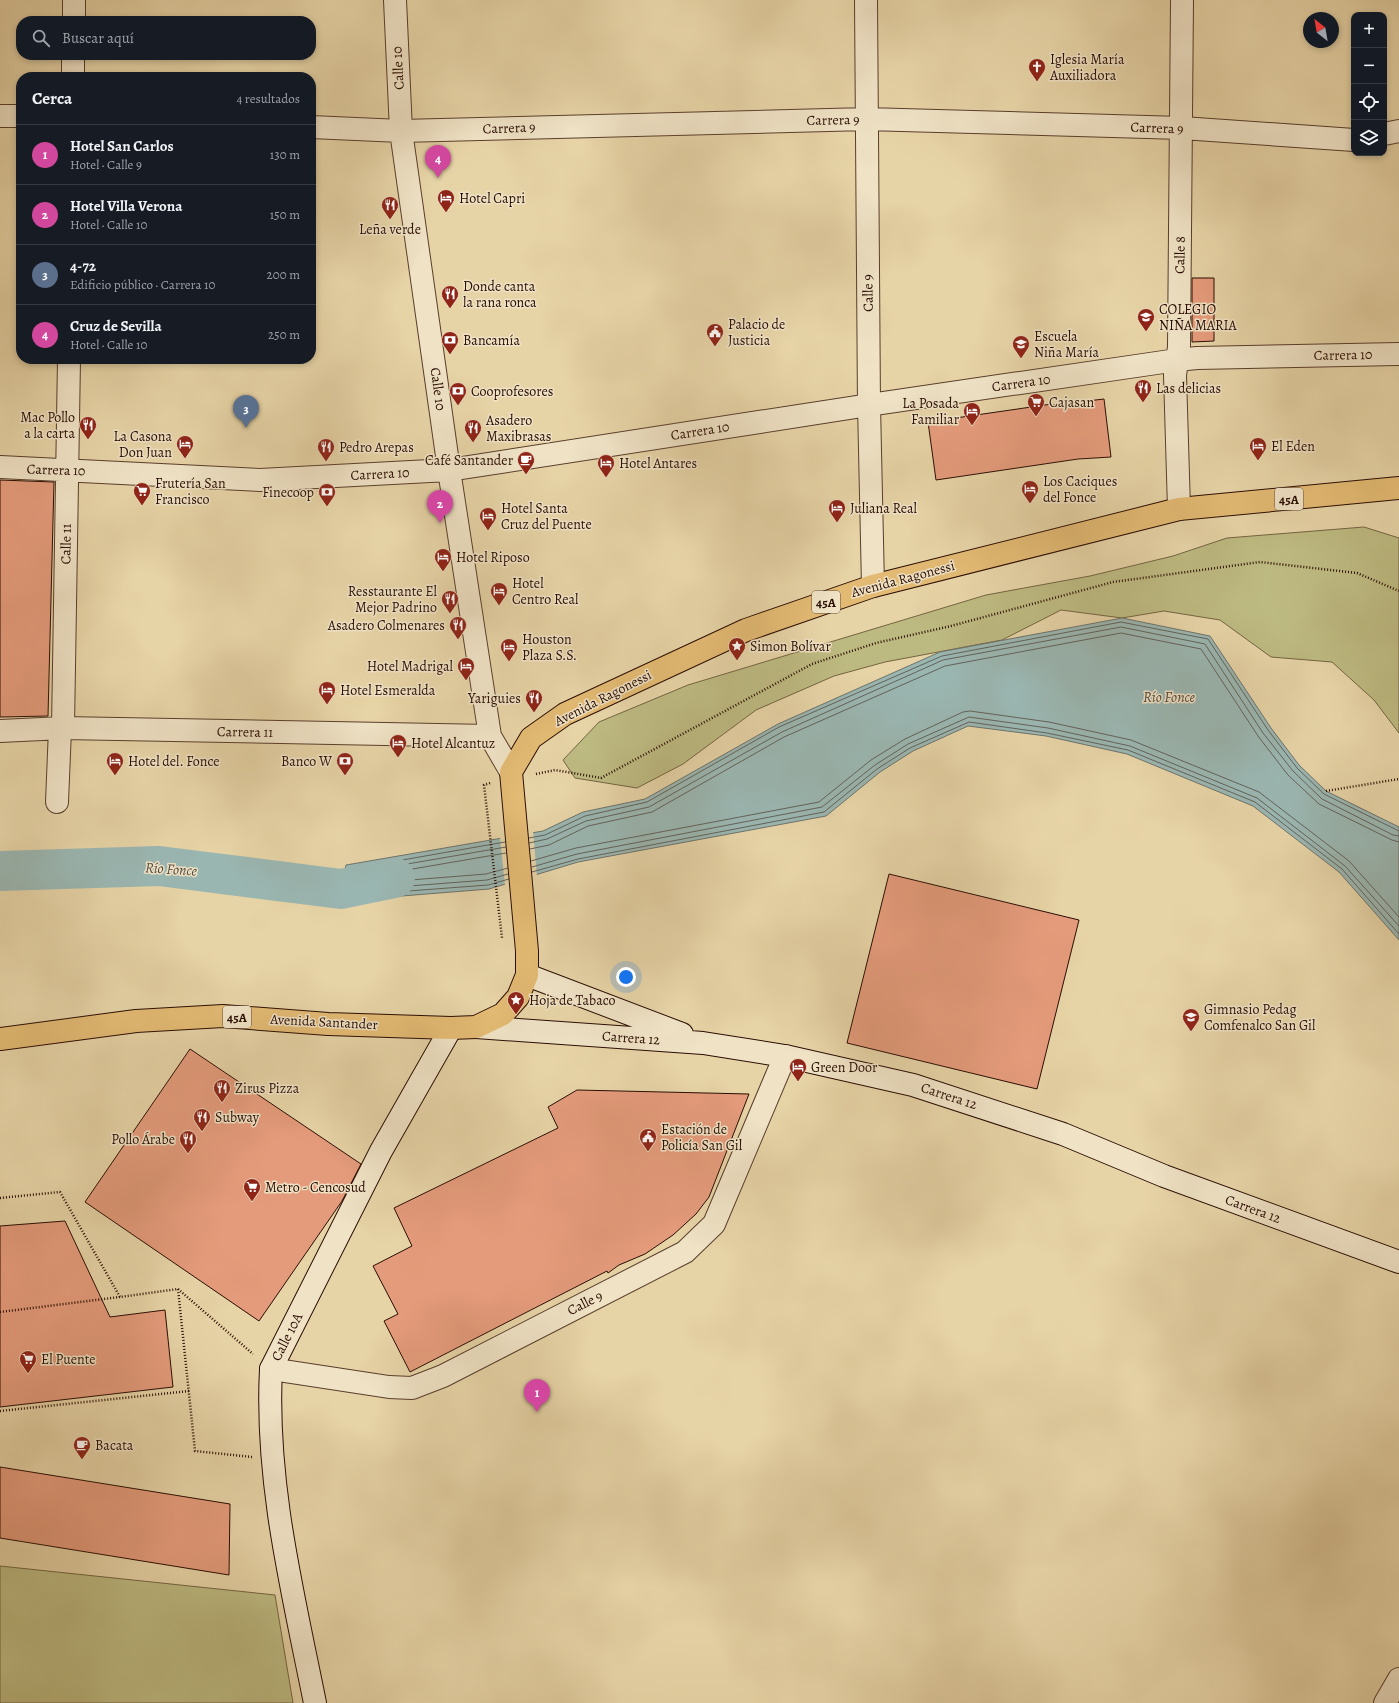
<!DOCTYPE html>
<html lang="es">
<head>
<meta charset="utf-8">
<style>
	body { margin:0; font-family:Alegreya,serif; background:#20242c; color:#f1f3f6 }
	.controls { position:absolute; right:12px; top:12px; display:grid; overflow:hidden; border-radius:8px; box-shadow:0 2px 6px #0003 }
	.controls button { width:36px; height:36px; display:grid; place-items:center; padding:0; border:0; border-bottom:1px solid #363941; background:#171b24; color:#f1f3f6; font:20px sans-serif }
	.compass { position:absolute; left:1303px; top:12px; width:36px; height:36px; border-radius:50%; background:#171b24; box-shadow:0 2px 6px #0003; rotate:329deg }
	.you { position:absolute; left:626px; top:977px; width:14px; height:14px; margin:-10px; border:3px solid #fff; border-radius:50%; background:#1a73e8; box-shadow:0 0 0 6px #1a73e833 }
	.badge { display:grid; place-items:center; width:26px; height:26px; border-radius:50%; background:#d93025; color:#fff; font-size:13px; font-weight:700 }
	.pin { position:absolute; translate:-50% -33px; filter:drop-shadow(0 1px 2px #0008) }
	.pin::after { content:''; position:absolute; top:21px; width:14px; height:12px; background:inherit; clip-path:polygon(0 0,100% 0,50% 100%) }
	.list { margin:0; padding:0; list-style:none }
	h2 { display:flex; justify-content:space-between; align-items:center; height:52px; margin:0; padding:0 16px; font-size:17px }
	h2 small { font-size:13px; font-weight:400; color:#9ea1a6 }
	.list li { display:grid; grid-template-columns:26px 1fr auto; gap:12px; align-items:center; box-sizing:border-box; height:60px; padding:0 16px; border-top:1px solid #363941 }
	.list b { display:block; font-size:15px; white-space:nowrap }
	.list p { margin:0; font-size:13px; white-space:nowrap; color:#9ea1a6 }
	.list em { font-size:13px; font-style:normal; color:#9ea1a6 }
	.icon { flex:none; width:22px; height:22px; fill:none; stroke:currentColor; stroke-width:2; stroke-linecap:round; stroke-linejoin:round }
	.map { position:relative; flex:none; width:1399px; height:1703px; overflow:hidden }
	.search { position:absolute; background:#171b24; box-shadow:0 2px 6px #0003; left:16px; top:16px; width:300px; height:44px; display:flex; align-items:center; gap:10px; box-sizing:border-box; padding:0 14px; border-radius:16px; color:#9ea1a6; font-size:15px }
	.panel { position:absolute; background:#171b24; box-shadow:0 2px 6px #0003; left:16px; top:72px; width:300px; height:292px; border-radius:16px }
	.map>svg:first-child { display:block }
	.green { fill:#bdba81; stroke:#746442 }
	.water { fill:#9ab6b1; stroke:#6d726b }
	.pier { fill:#e6d3a6 }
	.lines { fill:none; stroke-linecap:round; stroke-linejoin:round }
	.shore { stroke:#62625a; stroke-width:1 }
	.river { stroke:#9ab6b1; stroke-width:40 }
	.building { fill:#e49b7b; stroke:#2a0d03 }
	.street-casing { stroke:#593e2c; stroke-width:24 }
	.secondary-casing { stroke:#2a0d03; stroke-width:24 }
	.highway-casing { stroke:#2a0d03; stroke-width:24 }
	.path { stroke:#2a0d03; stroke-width:2.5; stroke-dasharray:1 2; stroke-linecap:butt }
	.street { stroke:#efe2c5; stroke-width:22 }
	.secondary { stroke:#efe2c5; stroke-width:22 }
	.highway { stroke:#e3ba73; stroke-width:22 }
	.labels { text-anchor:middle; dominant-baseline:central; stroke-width:3; stroke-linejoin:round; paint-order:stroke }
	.shield { fill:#efe2c5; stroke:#654d3d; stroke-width:1 }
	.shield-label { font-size:13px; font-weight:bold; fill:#2a0d03 }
	.poi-label { font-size:14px; fill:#2a0d03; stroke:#efe2c5; text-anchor:start }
	.street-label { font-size:14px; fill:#2a0d03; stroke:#efe2c5 }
	.water-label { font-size:15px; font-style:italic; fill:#514840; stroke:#efe2c5 }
</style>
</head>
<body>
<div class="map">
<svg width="1399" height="1703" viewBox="0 0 1399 1703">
	<rect width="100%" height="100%" fill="#e6d3a6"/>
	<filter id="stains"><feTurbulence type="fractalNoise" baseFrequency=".005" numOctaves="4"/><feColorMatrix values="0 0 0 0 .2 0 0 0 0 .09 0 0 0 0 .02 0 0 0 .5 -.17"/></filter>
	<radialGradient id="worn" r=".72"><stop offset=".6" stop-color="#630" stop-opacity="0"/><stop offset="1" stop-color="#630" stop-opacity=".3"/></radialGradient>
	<path class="green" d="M1364,527L1399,538V733L1374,700L1332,662L1271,657L1220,620L1164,611L1122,618L1061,610L1002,640L885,662L834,676L756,710L683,764L637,788L575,778L563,760L599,722L688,685L986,595L1090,576L1173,556L1227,538Z
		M0,1566L275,1595L293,1703H0Z"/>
	<path class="water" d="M1122,618L1210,636L1271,728L1299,765L1326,791L1399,827V940L1339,872L1253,806L1127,754L1046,736L968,726L913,751L880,772L826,816L578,862L489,889L352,900L341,889L346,865L543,831L583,812L645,799L778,724L940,652Z"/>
	<path class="pier" d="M533,831L537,877L505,886L500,837Z"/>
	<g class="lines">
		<path class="shore" d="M529,838L545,835L585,816L647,802L779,727L942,656L1121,622L1208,639L1268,730L1297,768L1324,794L1399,831
			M505,842L351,869L346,887L355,895L488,885L509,879
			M529,843L547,839L586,821L649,807L782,732L943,660L1121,627L1205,644L1263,733L1293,771L1322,799L1393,835L1399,836
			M506,847L355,873L351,885L357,890L487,880L508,874
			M530,849L549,845L588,826L652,812L784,737L945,666L1121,633L1201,649L1258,736L1288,775L1319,804L1392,840L1399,842
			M506,853L360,878L358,882L360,884L486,874L508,868
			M531,861L576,848L819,802L871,760L905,739L963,712L970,711L1049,722L1131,740L1259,792L1349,861L1399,917
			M532,867L577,854L822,807L875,765L908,744L969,717L1048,728L1130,746L1257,798L1345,866L1399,926
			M532,872L578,859L824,812L877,769L910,748L969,722L1047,733L1128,750L1255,802L1342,869L1399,934"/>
		<path class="river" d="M0,871L159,866L341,889L395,878"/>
	</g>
	<path class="building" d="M1192,278H1214V341L1192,342Z
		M1104,399L1111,457L1078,459L936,480L928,422L1052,404L1053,405Z
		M0,480L54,482L48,716L0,717Z
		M889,874L1079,920L1037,1089L847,1043Z
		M190,1049L361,1164L342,1201L259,1321L85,1202Z
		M577,1090L749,1094L709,1197L696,1214L673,1235L645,1254L619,1265L608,1273L607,1271L410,1372L384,1321L398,1314L373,1266L412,1246L394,1208L558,1128L548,1107Z
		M65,1221L110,1317L165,1310L173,1387L0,1407V1226Z
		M0,1467L230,1504L229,1575L0,1538Z"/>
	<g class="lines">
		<defs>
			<path id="street" d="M395,0L401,131L449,470L490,736L511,772
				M866,0L869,405L873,586
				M74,21V0
				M73,77V55
				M0,116H21
				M311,127L401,131L866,119L1182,128L1354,140
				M1384,134L1399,131
				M0,467L260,480L449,470L869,405L1177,360L1197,358L1399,354
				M1179,509L1175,375L1179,347L1182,0
				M63,728L69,359
				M0,731L63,728L490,736
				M57,802L60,729
				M271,1369L389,1387L412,1388L443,1376L685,1252L714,1224L785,1056
				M1385,1703L1399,1679"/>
			<path id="secondary" d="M527,975L682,1034
				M476,1027L703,1043L785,1056L913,1085L1063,1134L1164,1176L1399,1262
				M315,1703C293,1593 265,1482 271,1369L381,1151L451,1028"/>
			<path id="highway" d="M0,1039L136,1021L223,1016L328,1024L451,1028L476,1027L503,1014L518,997L527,975V951L511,772L531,738L565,714L746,630L873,586L1179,509L1399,488"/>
		</defs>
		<use href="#street" class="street-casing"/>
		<use href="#secondary" class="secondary-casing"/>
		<use href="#highway" class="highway-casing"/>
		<path class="path" d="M536,774L555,770L601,778L812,664L876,643L951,626L1113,582L1260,562L1357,573L1399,591
			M490,783L484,785L502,938
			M1326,791L1399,779
			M0,1198L60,1192L120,1297L178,1289L195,1451L252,1457
			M178,1289L253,1354
			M0,1312L120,1297
			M0,1411L189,1391"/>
		<use href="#street" class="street"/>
		<use href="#secondary" class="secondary"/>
		<use href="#highway" class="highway"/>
	</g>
	<defs>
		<symbol id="church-pin" viewBox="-11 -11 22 30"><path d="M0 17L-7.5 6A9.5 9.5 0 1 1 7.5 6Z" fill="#8f2418" stroke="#efe2c5"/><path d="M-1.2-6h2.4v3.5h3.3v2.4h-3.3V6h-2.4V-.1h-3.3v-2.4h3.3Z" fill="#fff"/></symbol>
		<symbol id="hotel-pin" viewBox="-11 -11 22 30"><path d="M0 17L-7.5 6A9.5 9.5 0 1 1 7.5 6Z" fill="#8f2418" stroke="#efe2c5"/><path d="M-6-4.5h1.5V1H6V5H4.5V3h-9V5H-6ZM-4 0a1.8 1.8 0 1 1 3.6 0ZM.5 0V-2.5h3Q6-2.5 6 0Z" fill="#fff"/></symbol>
		<symbol id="restaurant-pin" viewBox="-11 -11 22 30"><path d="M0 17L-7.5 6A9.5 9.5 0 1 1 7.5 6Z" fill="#8f2418" stroke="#efe2c5"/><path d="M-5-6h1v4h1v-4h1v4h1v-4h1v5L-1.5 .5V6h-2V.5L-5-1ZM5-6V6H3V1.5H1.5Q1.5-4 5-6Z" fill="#fff"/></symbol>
		<symbol id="school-pin" viewBox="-11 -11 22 30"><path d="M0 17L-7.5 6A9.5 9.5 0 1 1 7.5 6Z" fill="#8f2418" stroke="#efe2c5"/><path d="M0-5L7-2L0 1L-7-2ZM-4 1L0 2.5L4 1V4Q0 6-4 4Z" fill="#fff"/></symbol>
		<symbol id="civic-pin" viewBox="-11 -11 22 30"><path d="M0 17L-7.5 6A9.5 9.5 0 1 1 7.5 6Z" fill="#8f2418" stroke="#efe2c5"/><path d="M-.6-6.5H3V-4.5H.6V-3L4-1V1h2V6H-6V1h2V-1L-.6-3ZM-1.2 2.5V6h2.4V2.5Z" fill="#fff"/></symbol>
		<symbol id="bank-pin" viewBox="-11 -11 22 30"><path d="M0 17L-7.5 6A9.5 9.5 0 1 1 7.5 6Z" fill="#8f2418" stroke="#efe2c5"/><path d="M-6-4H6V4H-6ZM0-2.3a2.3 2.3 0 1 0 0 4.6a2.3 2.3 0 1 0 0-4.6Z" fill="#fff"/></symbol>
		<symbol id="supermarket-pin" viewBox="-11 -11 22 30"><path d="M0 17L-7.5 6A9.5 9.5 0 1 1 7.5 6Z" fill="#8f2418" stroke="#efe2c5"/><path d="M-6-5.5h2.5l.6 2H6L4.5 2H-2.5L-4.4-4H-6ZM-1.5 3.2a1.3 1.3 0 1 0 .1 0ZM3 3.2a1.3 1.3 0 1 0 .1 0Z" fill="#fff"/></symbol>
		<symbol id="cafe-pin" viewBox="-11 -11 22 30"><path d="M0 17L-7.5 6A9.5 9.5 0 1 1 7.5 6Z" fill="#8f2418" stroke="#efe2c5"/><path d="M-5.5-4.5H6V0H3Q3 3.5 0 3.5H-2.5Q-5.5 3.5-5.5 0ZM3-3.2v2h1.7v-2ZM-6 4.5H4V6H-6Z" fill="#fff"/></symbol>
		<symbol id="sight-pin" viewBox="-11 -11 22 30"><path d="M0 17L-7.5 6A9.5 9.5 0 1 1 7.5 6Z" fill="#8f2418" stroke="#efe2c5"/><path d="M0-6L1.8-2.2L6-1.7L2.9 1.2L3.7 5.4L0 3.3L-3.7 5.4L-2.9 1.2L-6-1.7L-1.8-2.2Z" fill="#fff"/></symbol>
	</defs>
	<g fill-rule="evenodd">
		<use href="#church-pin" x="1027" y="57" width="20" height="27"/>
		<use href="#hotel-pin" x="436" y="188" width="20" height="27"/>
		<use href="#restaurant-pin" x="380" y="195" width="20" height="27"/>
		<use href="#restaurant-pin" x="440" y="284" width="20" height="27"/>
		<use href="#school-pin" x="1136" y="307" width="20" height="27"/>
		<use href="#civic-pin" x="705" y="322" width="20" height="27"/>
		<use href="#bank-pin" x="440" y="330" width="20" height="27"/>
		<use href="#school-pin" x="1011" y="334" width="20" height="27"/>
		<use href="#restaurant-pin" x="1133" y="378" width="20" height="27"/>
		<use href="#bank-pin" x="448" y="381" width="20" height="27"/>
		<use href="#supermarket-pin" x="1026" y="392" width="20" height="27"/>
		<use href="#hotel-pin" x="962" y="401" width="20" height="27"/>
		<use href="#restaurant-pin" x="78" y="415" width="20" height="27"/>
		<use href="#restaurant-pin" x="463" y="418" width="20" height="27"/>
		<use href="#hotel-pin" x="175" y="434" width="20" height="27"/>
		<use href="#hotel-pin" x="1248" y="436" width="20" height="27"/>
		<use href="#restaurant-pin" x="316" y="437" width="20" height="27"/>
		<use href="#cafe-pin" x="516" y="450" width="20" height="27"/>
		<use href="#hotel-pin" x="596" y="453" width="20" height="27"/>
		<use href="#hotel-pin" x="1020" y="479" width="20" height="27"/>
		<use href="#supermarket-pin" x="132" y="481" width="20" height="27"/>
		<use href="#bank-pin" x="317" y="482" width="20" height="27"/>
		<use href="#hotel-pin" x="827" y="498" width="20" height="27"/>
		<use href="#hotel-pin" x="478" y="506" width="20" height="27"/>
		<use href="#hotel-pin" x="433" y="547" width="20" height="27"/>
		<use href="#hotel-pin" x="489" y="581" width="20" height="27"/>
		<use href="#restaurant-pin" x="440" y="589" width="20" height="27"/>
		<use href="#restaurant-pin" x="448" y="615" width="20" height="27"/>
		<use href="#sight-pin" x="727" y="636" width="20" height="27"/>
		<use href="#hotel-pin" x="499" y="637" width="20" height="27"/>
		<use href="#hotel-pin" x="456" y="656" width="20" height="27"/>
		<use href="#hotel-pin" x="317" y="680" width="20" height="27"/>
		<use href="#restaurant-pin" x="524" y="688" width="20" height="27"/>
		<use href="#hotel-pin" x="388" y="733" width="20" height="27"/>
		<use href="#hotel-pin" x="105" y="751" width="20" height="27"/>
		<use href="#bank-pin" x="335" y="751" width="20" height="27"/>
		<use href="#sight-pin" x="506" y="990" width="20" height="27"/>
		<use href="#school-pin" x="1181" y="1007" width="20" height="27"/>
		<use href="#hotel-pin" x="788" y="1057" width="20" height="27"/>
		<use href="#restaurant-pin" x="212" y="1078" width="20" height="27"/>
		<use href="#restaurant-pin" x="192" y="1107" width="20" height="27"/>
		<use href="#civic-pin" x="638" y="1127" width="20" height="27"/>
		<use href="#restaurant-pin" x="178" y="1129" width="20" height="27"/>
		<use href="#supermarket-pin" x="242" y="1177" width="20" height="27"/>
		<use href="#supermarket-pin" x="18" y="1349" width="20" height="27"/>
		<use href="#cafe-pin" x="72" y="1435" width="20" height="27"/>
	</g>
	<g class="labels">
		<g class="shield">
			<rect x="1275" y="488" width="28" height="22" rx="3"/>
			<rect x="812" y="591" width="28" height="22" rx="3"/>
			<rect x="223" y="1006" width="28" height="22" rx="3"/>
		</g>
		<g class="shield-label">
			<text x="1289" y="499">45A</text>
			<text x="826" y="602">45A</text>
			<text x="237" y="1017">45A</text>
		</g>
		<g class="poi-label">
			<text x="1050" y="59">Iglesia María<tspan x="1050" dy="16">Auxiliadora</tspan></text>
			<text x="459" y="198">Hotel Capri</text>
			<text x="390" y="229" text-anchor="middle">Leña verde</text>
			<text x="463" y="286">Donde canta<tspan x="463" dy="16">la rana ronca</tspan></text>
			<text x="1159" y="309">COLEGIO<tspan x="1159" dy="16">NIÑA MARIA</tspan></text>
			<text x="728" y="324">Palacio de<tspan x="728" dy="16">Justicia</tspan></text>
			<text x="1034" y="336">Escuela<tspan x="1034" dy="16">Niña María</tspan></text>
			<text x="463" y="340">Bancamía</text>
			<text x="1156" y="388">Las delicias</text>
			<text x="471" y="391">Cooprofesores</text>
			<text x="1049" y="402">Cajasan</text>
			<text x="959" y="403" text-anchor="end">La Posada<tspan x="959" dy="16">Familiar</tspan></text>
			<text x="75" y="417" text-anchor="end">Mac Pollo<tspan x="75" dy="16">a la carta</tspan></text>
			<text x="486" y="420">Asadero<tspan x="486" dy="16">Maxibrasas</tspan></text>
			<text x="172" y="436" text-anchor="end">La Casona<tspan x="172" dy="16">Don Juan</tspan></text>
			<text x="1271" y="446">El Eden</text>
			<text x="339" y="447">Pedro Arepas</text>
			<text x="513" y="460" text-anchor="end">Café Santander</text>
			<text x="619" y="463">Hotel Antares</text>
			<text x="1043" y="481">Los Caciques<tspan x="1043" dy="16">del Fonce</tspan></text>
			<text x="155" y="483">Frutería San<tspan x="155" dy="16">Francisco</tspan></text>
			<text x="314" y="492" text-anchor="end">Finecoop</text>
			<text x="501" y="508">Hotel Santa<tspan x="501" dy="16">Cruz del Puente</tspan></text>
			<text x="850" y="508">Juliana Real</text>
			<text x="456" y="557">Hotel Riposo</text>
			<text x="512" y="583">Hotel<tspan x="512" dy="16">Centro Real</tspan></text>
			<text x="437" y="591" text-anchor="end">Resstaurante El<tspan x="437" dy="16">Mejor Padrino</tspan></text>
			<text x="445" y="625" text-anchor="end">Asadero Colmenares</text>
			<text x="522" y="639">Houston<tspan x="522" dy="16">Plaza S.S.</tspan></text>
			<text x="750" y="646">Simon Bolívar</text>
			<text x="453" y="666" text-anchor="end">Hotel Madrigal</text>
			<text x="340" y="690">Hotel Esmeralda</text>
			<text x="521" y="698" text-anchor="end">Yariguies</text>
			<text x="411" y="743">Hotel Alcantuz</text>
			<text x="128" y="761">Hotel del. Fonce</text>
			<text x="332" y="761" text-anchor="end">Banco W</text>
			<text x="529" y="1000">Hoja de Tabaco</text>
			<text x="1204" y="1009">Gimnasio Pedag<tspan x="1204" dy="16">Comfenalco San Gil</tspan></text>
			<text x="811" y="1067">Green Door</text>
			<text x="235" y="1088">Zirus Pizza</text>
			<text x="215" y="1117">Subway</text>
			<text x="661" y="1129">Estación de<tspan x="661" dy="16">Policía San Gil</tspan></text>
			<text x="175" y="1139" text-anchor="end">Pollo Árabe</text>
			<text x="265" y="1187">Metro - Cencosud</text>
			<text x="41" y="1359">El Puente</text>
			<text x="95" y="1445">Bacata</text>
		</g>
		<g class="street-label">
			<text transform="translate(398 68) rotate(-93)">Calle 10</text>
			<text transform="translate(833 120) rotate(-1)">Carrera 9</text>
			<text transform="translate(509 128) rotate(-2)">Carrera 9</text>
			<text transform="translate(1157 128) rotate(2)">Carrera 9</text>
			<text transform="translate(1180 255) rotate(-89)">Calle 8</text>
			<text transform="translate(868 293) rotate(-91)">Calle 9</text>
			<text transform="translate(1343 355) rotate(-1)">Carrera 10</text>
			<text transform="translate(1021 383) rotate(-8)">Carrera 10</text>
			<text transform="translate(438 389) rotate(82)">Calle 10</text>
			<text transform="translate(700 431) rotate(-9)">Carrera 10</text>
			<text transform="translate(56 470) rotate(2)">Carrera 10</text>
			<text transform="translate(380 474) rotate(-3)">Carrera 10</text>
			<text transform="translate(66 544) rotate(-89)">Calle 11</text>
			<text transform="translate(903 579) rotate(-15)">Avenida Ragonessi</text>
			<text transform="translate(603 698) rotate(-27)">Avenida Ragonessi</text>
			<text transform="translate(245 732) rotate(1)">Carrera 11</text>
			<text transform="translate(324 1022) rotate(3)">Avenida Santander</text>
			<text transform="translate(631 1038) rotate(4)">Carrera 12</text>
			<text transform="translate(949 1096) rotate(18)">Carrera 12</text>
			<text transform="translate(1253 1209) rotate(20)">Carrera 12</text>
			<text transform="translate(585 1303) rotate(-27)">Calle 9</text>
			<text transform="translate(287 1337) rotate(-63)">Calle 10A</text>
		</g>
		<g class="water-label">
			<text x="1169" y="697">Río Fonce</text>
			<text transform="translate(171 869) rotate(4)">Río Fonce</text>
		</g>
	</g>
	<rect width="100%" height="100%" filter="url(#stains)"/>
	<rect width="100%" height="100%" fill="url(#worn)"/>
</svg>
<div class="controls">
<button>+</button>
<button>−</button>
<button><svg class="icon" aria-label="locate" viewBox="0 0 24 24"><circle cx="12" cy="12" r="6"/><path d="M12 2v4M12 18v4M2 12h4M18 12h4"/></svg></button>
<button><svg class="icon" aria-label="layers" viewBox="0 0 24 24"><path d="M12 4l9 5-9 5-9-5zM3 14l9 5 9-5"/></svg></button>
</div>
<svg class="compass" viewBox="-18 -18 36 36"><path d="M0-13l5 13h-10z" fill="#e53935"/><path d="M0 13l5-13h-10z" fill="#9ea1a6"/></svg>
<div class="you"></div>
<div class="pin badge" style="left:537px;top:1412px;background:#d1479c">1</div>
<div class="pin badge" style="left:440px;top:523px;background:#d1479c">2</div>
<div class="pin badge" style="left:246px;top:428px;background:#5c6f8a">3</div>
<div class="pin badge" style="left:438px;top:178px;background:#d1479c">4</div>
<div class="search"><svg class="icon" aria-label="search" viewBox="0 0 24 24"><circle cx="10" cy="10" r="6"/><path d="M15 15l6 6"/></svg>Buscar aquí</div>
<section class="panel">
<h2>Cerca<small>4 resultados</small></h2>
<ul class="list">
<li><span class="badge" style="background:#d1479c">1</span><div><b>Hotel San Carlos</b><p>Hotel · Calle 9</p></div><em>130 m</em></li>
<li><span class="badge" style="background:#d1479c">2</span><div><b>Hotel Villa Verona</b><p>Hotel · Calle 10</p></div><em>150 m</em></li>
<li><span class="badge" style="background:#5c6f8a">3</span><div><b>4-72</b><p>Edificio público · Carrera 10</p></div><em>200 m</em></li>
<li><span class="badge" style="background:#d1479c">4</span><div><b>Cruz de Sevilla</b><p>Hotel · Calle 10</p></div><em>250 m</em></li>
</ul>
</section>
</div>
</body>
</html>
